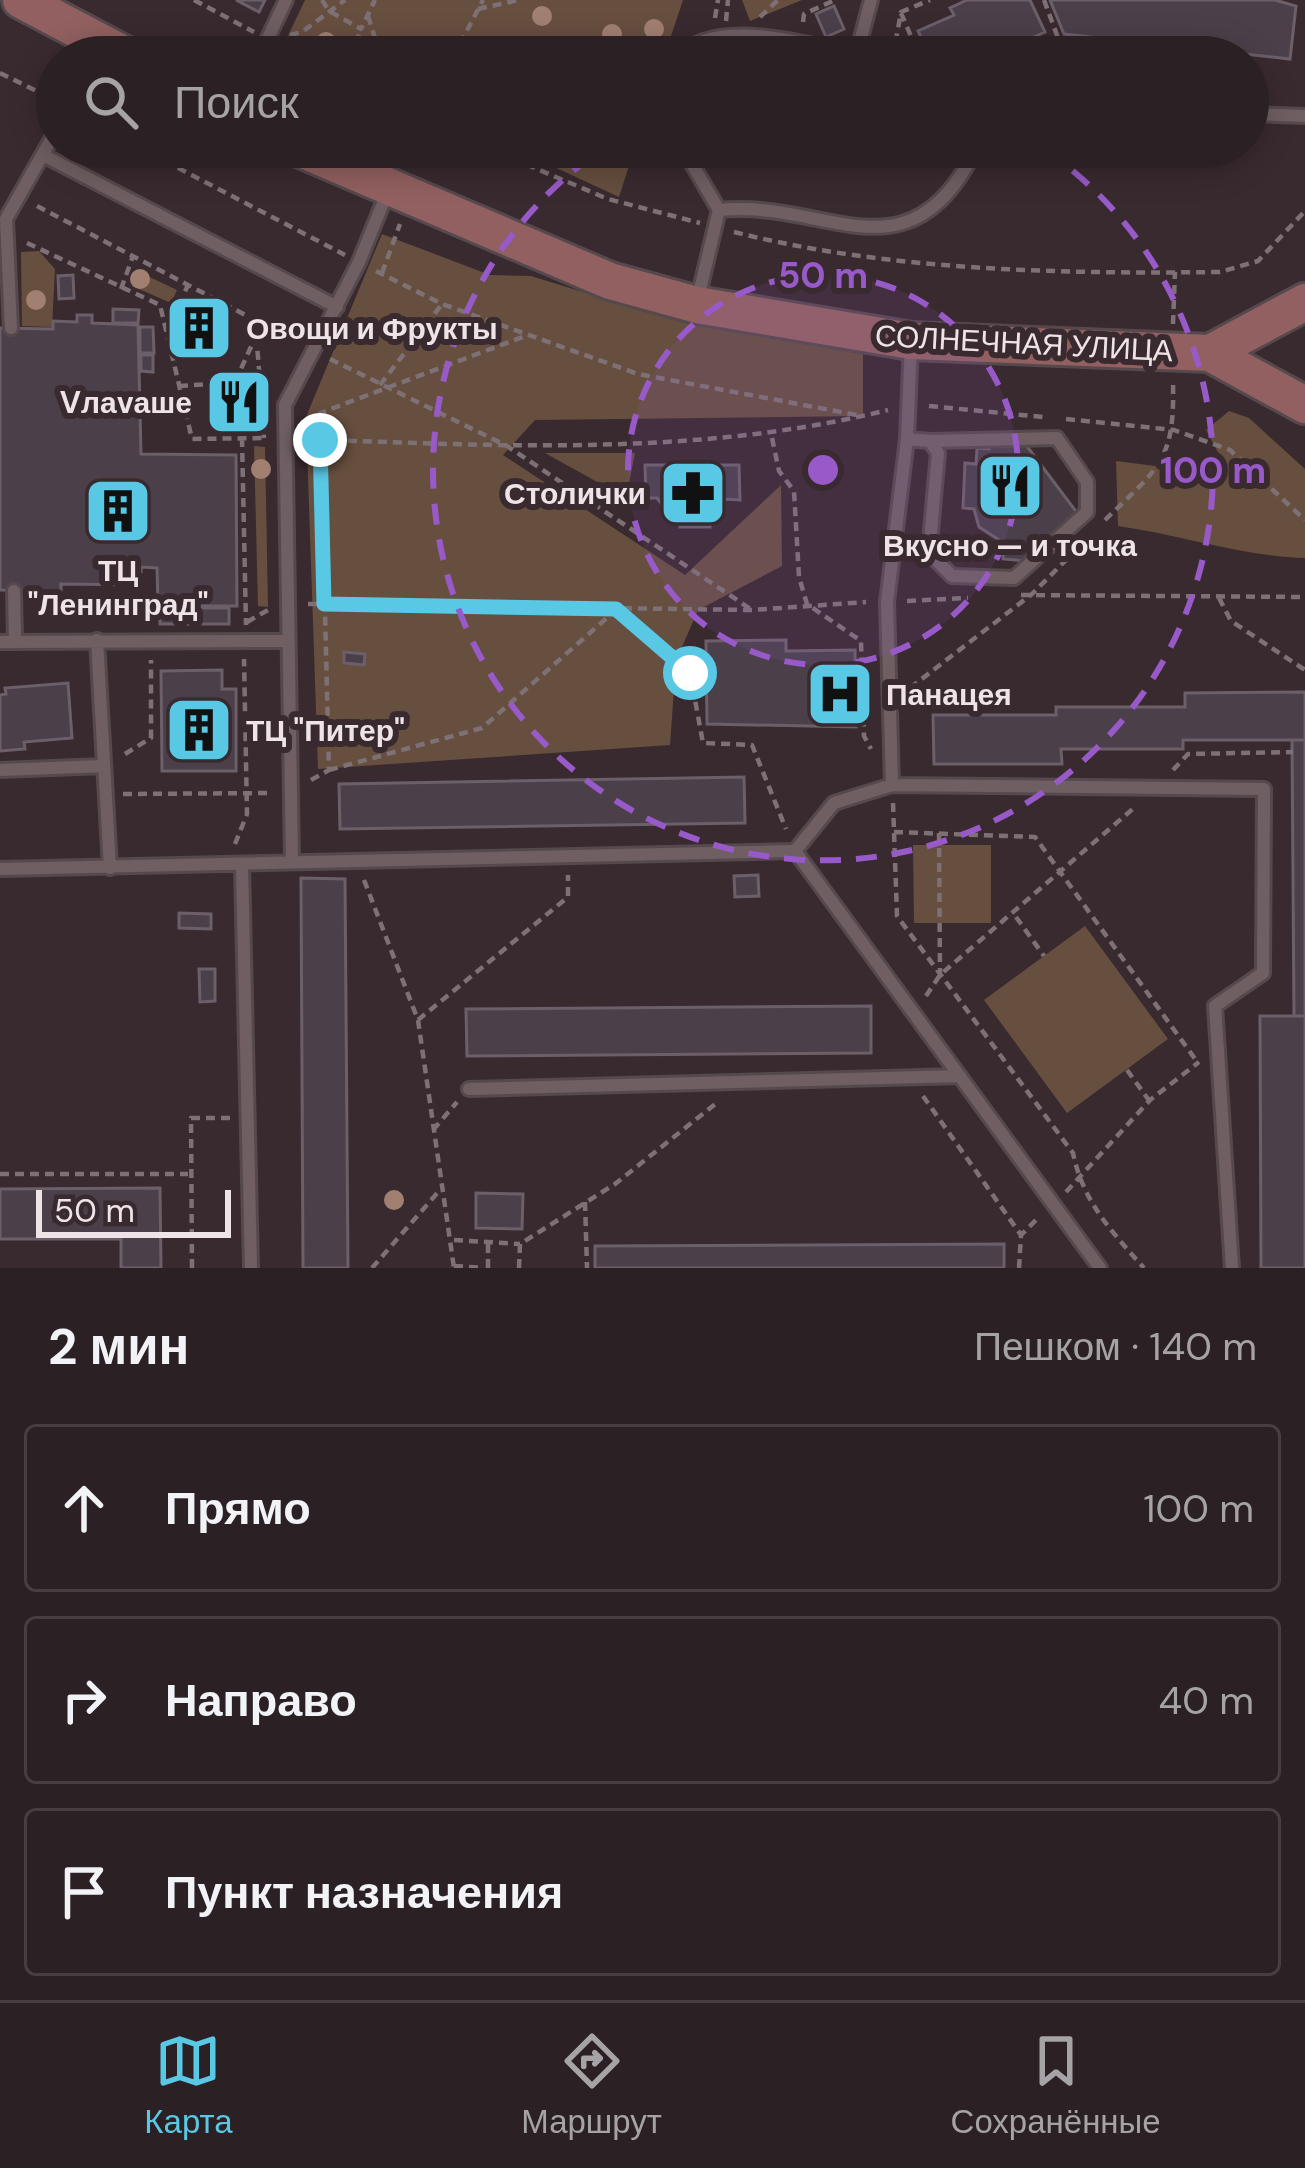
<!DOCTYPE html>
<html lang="ru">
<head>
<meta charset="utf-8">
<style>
	body { margin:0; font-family:"DM Sans",sans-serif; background:#33282b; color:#f1f3f6 }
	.scale { position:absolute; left:36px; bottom:30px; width:195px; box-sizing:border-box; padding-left:12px; border:6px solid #eee4e7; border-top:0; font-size:33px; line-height:42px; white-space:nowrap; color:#eee4e7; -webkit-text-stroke:9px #392a2f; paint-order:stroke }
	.stop { position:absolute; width:36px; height:36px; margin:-27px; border:9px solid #59c8e5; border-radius:50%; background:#fff }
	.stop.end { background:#59c8e5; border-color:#fff; box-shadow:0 3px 12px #0008 }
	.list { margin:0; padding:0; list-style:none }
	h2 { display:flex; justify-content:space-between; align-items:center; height:156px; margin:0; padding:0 48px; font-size:51px }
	h2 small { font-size:39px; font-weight:400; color:#a6a3a6 }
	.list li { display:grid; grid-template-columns:78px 1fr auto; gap:36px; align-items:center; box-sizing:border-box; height:168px; margin:0 24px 24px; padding:0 24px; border:3px solid #473e41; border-radius:12px }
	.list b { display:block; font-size:45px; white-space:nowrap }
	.list em { font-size:39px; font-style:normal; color:#a6a3a6 }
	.icon { flex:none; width:66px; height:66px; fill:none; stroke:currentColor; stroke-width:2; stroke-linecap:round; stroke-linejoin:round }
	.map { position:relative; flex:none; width:1305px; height:1268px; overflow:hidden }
	.search { position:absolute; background:#2b2023; box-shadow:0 6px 30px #0003; left:36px; right:36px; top:36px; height:132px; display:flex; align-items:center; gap:30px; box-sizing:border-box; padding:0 42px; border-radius:66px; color:#a6a3a6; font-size:45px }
	.sheet { height:732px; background:#2b2023 }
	nav { display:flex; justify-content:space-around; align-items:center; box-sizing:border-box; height:168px; border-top:3px solid #473e41; background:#2b2023; font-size:33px; color:#a6a3a6 }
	nav a { display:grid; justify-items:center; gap:6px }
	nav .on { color:#59c8e5 }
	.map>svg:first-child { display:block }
	.green { fill:#674f3f }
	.building { fill:#4b404a; stroke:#6b5f69; stroke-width:3 }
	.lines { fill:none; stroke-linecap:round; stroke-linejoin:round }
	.lane-casing { stroke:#56494d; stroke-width:18 }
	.secondary-casing { stroke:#56494d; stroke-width:42 }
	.path { stroke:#7e7175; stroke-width:4.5; stroke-dasharray:9 6; stroke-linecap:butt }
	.lane { stroke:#6f5f63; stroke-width:12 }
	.secondary { stroke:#926060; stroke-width:36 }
	.tree { fill:#a28071 }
	.route { stroke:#59c8e5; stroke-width:15 }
	.ring { fill:none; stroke:#985ac9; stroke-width:6; stroke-dasharray:21 15 }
	.labels { text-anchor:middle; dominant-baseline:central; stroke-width:12; stroke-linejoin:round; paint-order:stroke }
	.poi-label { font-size:30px; font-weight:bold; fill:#eee4e7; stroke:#392a2f; text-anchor:start }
	.street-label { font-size:30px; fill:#eee4e7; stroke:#392a2f }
	.centre { fill:#985ac9; stroke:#392a2f; stroke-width:6 }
	.ring-label { font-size:36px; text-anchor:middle; font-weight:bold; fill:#985ac9; stroke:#392a2f; stroke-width:12; stroke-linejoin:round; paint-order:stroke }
</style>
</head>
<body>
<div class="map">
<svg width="1305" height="1268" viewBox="0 0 1305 1268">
	<rect width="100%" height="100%" fill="#392a2f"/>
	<path class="green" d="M305,0H683L664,57H314L285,42Z
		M742,0H802L750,21Z
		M511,147H635L619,197Z
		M382,234L490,275L531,276L684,323L863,354V416L535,420L503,455L685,575L781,485L782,566L698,610L676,661L670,745L318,769L306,417Z
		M39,251L55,269L52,327L22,326L21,252Z
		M139,272L177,290L171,303L132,286Z
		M1229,411L1249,418L1305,469V558C1240,556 1182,535 1118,526L1116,461L1210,473L1221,458L1206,430Z
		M254,446L265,447L268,607L258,606Z
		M545,453H635L626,498Z
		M913,845H991V923H914Z
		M1085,926L1168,1039L1067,1113L984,1000Z"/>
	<path class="building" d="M236,0H265L259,12Z
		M967,0H1030L1045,32L989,57H930L918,31L954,15L950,8Z
		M1050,0H1275L1296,6L1290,59L1064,34Z
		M834,6L844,29L826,37L816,14Z
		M767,147H908L906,166Z
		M73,275L74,298L59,299L58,276Z
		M113,309L139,310L138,323H113Z
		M77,315H92V323L138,325L141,454L236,455L237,606H158L157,568L141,567V585L61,584V592L0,590V328L53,329V321L77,322Z
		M193,315L212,326L204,340L185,329Z
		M140,327H153L154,353H140Z
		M141,355H153V372L141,371Z
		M248,393L253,409L227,411L225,395Z
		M222,394L223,420L209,421L208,395Z
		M990,438L1023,441L1078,514L1025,561L1003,559L1004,543L979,527L974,509L963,508L965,463L976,464L977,448L989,449Z
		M645,465H739L740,500L723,499V510L710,509V527H680V512H668L657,498H646Z
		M159,608H193V624H160Z
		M196,608H229V624H196Z
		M786,640V651L855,650L856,727L707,724L706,641Z
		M344,652L365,654L364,665L344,663Z
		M222,670V689H236V771H162L161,671Z
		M68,683L72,738L24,742L25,749L0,751V695L6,694L5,688Z
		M1305,692V740H1183V749H1061L1062,764H934L933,715H1056V707H1185V693Z
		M1292,740H1305V1016H1294Z
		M744,777L745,823L340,829L339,784Z
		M758,875L759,896L735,897L734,876Z
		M301,878L345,879L348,1268H303Z
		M179,913L211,914V929L179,928Z
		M199,969H215V1001L200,1002Z
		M871,1006V1053L467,1056L466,1009Z
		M1260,1016H1305V1268H1261Z
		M160,1188L161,1268H121V1239H0V1189Z
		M476,1193L523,1194L522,1229L476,1228Z
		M1004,1244V1268H595V1246Z"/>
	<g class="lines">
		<defs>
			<path id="lane" d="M259,57L286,0
				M678,57C718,15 806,46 857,53L871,0
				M1248,114L1305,116
				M682,147L719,210L698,298
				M43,155L337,307
				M719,210C829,199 908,286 977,147
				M11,328L6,219L57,129
				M907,439L930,441L938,453L929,553L952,576L1014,578L1087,512V482L1057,438L930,441
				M14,591L15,641
				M97,640L110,868
				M0,642L287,641
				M0,770L104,766
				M892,785L1264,789L1263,973L1215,1006L1232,1268
				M795,851L1100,1268
				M292,862L285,405L359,262L388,191
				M242,866L251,1268
				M0,869L795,851L834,803L892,785L887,602L907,439L911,343
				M469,1089L960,1076"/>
			<path id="secondary" d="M21,0L129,57
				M296,147L610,281L697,305L911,341L1210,353L1305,405
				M1210,353L1305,302"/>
		</defs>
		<use href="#lane" class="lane-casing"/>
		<use href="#secondary" class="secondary-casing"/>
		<path class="path" d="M194,0L254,32
			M322,0L329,11L361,29L375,0
			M1044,0L1065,57
			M478,9L519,0
			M901,13L920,57
			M368,16L381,57
			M760,17L778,0
			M715,18L718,0
			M726,21L728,0
			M803,22L804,14L835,0
			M290,35L302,32L345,0
			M285,48L301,57
			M351,57L361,29
			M453,57L483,0
			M893,57L901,12L930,0
			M0,73L57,101
			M138,147L345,255
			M485,147L608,199L700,223
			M499,153L523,147
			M422,167L429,147
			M37,206L299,343
			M734,232C889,271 1061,274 1220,272L1258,261L1305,211
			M27,243L160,305L192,439L267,438
			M376,271L442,304L638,374L857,415
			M382,273L400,224
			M121,289L133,256
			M255,321L260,381
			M1173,324L1175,272
			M166,332L188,285
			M330,359L507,446L752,610
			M235,382L255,338
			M380,385L442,304
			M179,386L260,381L264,438
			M929,406L1043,417
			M1066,419L1174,430L1230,450L1305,520
			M242,438L246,625
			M772,438L779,471L794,491L799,577L807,604L861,641L864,736L871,749
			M303,439C498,446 697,457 888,410
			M1105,520C1158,468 1175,462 1173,383
			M1021,595L1305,597
			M1219,598L1231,621L1305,670
			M907,601L968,598
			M308,604L752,610L866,602
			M247,622L268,610
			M910,688L1032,594L1068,558
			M125,754L151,738V660
			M329,770L482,728L617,609L690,673L703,743L752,745L786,829
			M1173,770L1188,754L1293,752
			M311,780L329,770L320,413L528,335
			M123,794L273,793
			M893,803L897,916L1073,1153C1083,1202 1112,1232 1144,1268
			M894,832L1035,837L1198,1063
			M939,833L940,975
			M235,844L247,814L244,659
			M364,880L418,1020L454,1268
			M1016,917L1044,956
			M926,996L940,975L1135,807
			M418,1020L568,897V875
			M1127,1070L1148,1099
			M923,1096L1021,1235
			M433,1130L457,1102
			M0,1174H188
			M1066,1192L1150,1100L1199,1062
			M585,1202L587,1268
			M454,1240L520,1244
			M454,1266L484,1268
			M192,1268L191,1118H232
			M372,1268L439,1191
			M488,1268V1244
			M519,1268L520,1244L615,1184L719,1101
			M1019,1268L1021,1235L1040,1216"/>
		<use href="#lane" class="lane"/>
		<use href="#secondary" class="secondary"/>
	</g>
	<g class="tree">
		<circle cx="542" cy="16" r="10"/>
		<circle cx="654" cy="29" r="10"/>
		<circle cx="612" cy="34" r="10"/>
		<circle cx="326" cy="42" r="10"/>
		<circle cx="140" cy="279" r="10"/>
		<circle cx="36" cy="300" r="10"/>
		<circle cx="220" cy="324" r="10"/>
		<circle cx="261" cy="469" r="10"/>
		<circle cx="394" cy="1200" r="10"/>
	</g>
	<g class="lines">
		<path class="route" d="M320,440L324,604L616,609L690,673"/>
	</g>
	<circle cx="823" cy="470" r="195" fill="#985ac9" fill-opacity=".12"/>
	<g class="ring">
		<circle cx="823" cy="470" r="195"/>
		<path d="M1044 149A390 390 0 1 1 602 149"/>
	</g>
	<defs>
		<symbol id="building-square" viewBox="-11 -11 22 22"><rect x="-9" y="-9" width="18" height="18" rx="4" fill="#59c8e5" stroke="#392a2f"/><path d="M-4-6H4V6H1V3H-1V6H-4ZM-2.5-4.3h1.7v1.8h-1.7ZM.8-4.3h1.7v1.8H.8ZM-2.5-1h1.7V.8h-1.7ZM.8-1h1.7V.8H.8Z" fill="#111"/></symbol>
		<symbol id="restaurant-square" viewBox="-11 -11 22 22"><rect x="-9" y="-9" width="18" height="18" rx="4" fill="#59c8e5" stroke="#392a2f"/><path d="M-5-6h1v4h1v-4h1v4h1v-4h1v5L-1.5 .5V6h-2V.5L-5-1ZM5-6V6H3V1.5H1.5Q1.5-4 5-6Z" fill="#111"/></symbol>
		<symbol id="pharmacy-square" viewBox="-11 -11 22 22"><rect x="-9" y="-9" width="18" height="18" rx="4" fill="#59c8e5" stroke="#392a2f"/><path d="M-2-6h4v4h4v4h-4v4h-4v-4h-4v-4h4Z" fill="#111"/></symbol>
		<symbol id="hospital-square" viewBox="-11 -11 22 22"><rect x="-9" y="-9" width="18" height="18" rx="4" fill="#59c8e5" stroke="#392a2f"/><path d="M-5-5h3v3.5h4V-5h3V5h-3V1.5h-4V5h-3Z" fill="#111"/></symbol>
	</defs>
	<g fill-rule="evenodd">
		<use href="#building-square" x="161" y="290" width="76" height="76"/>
		<use href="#restaurant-square" x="201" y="364" width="76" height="76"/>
		<use href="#restaurant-square" x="972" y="448" width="76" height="76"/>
		<use href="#pharmacy-square" x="655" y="455" width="76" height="76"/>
		<use href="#building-square" x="80" y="473" width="76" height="76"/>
		<use href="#hospital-square" x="802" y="656" width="76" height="76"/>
		<use href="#building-square" x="161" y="692" width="76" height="76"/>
	</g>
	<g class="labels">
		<g class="poi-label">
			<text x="246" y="328">Овощи и Фрукты</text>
			<text x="192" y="402" text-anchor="end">Vлаvаше</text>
			<text x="646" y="493" text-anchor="end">Столички</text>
			<text x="1010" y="545" text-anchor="middle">Вкусно — и точка</text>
			<text x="118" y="570" text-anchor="middle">ТЦ<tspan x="118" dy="34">"Ленинград"</tspan></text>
			<text x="886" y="694">Панацея</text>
			<text x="246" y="730">ТЦ "Питер"</text>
		</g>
		<g class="street-label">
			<text transform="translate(1024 343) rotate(3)">СОЛНЕЧНАЯ УЛИЦА</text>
		</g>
	</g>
	<circle cx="823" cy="470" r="18" class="centre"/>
	<g class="ring-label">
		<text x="823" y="288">50 m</text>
		<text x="1213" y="483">100 m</text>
	</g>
</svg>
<div class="scale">50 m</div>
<div class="stop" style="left:690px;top:673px"></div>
<div class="stop end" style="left:320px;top:440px"></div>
<div class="search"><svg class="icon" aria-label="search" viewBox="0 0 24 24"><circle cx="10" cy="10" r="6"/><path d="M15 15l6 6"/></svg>Поиск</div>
</div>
<section class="sheet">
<h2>2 мин<small>Пешком · 140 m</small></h2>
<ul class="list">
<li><svg class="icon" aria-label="ahead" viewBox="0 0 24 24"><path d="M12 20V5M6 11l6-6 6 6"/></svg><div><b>Прямо</b></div><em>100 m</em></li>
<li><svg class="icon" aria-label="right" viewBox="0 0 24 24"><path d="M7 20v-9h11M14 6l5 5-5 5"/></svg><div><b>Направо</b></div><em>40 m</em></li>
<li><svg class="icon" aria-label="arrive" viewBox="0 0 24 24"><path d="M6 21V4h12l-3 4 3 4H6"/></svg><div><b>Пункт назначения</b></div></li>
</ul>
</section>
<nav>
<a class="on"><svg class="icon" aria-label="map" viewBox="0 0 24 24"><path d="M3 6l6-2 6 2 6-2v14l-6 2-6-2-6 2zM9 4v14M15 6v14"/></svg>Карта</a>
<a><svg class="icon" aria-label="directions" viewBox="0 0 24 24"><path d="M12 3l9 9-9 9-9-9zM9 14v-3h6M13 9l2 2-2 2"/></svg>Маршрут</a>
<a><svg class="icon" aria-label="saved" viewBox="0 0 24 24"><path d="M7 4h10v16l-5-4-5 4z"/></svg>Сохранённые</a>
</nav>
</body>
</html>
